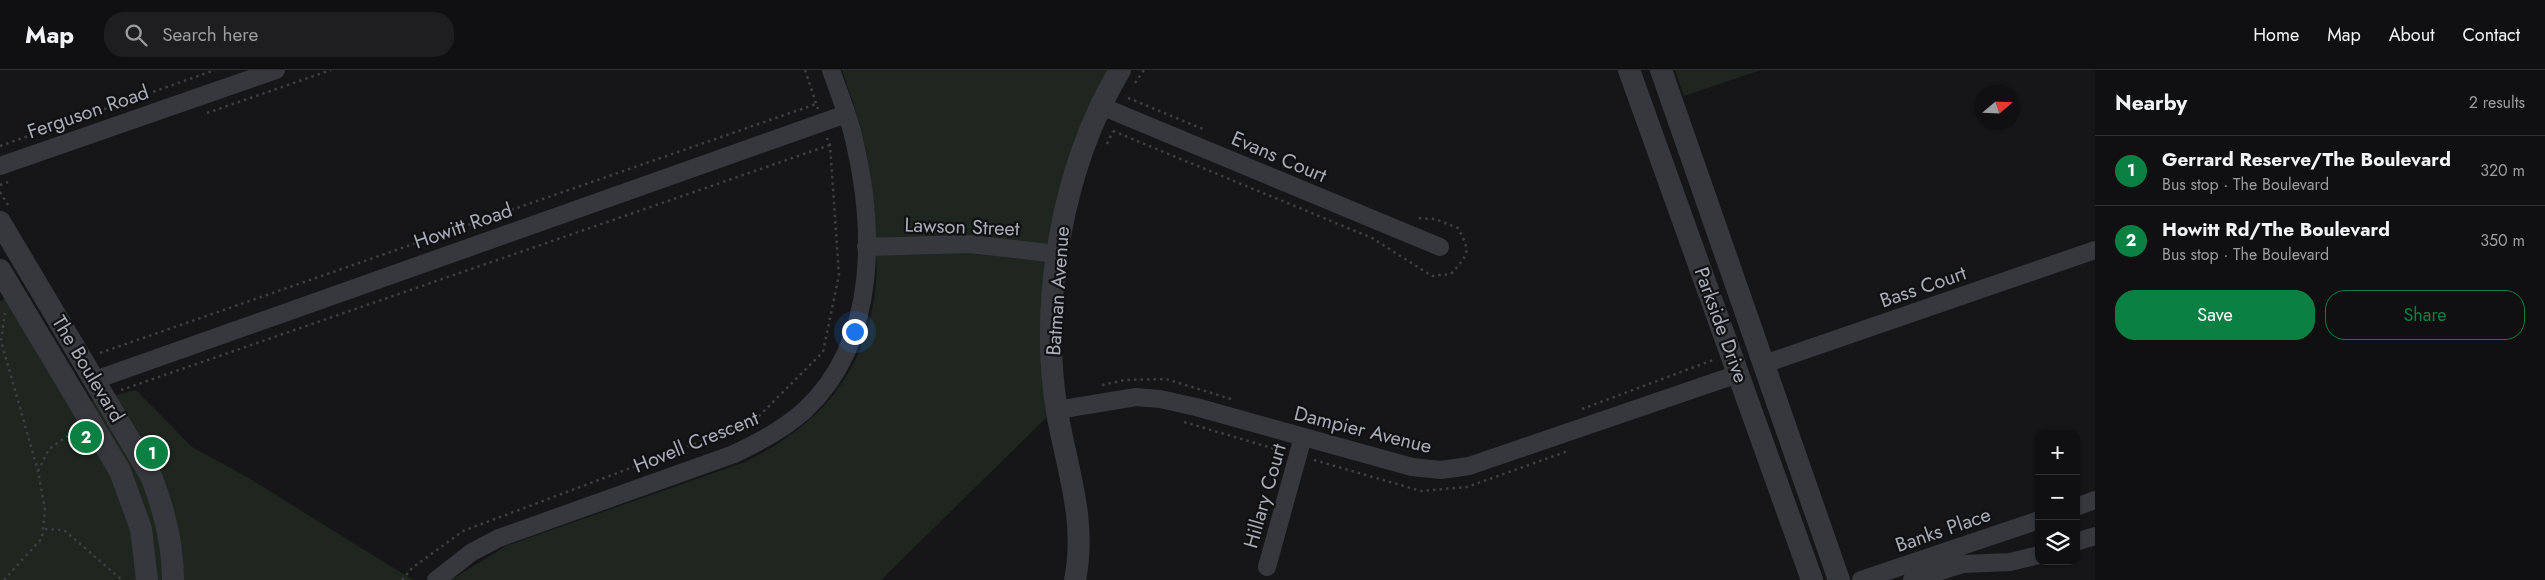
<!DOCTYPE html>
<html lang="en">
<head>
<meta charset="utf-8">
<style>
	body { margin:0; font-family:Jost,sans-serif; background:#1e1e20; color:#f1f3f6 }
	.controls { position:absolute; right:15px; bottom:15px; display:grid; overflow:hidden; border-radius:10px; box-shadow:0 1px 4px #0004 }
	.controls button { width:45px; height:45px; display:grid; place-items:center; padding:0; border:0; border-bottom:1px solid #303032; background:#101012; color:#f1f3f6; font:25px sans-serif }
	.compass { position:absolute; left:1975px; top:15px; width:45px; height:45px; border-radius:50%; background:#101012; box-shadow:0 1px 4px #0004; rotate:71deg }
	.you { position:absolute; left:854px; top:261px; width:18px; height:18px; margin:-12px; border:4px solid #fff; border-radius:50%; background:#1a73e8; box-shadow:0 0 0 8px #1a73e833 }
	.badge { display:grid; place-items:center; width:32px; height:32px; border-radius:50%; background:#0b8043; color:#fff; font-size:16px; font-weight:700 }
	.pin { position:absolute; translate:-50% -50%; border:2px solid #fff; box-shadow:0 1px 5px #0006 }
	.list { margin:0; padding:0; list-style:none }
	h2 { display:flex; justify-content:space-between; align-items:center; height:65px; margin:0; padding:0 20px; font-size:21px }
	h2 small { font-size:16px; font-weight:400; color:#9c9d9f }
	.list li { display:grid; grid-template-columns:32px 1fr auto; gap:15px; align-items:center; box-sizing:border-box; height:70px; padding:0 20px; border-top:1px solid #303032 }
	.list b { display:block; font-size:19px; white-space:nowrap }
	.list p { margin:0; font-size:16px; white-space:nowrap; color:#9c9d9f }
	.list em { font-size:16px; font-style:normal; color:#9c9d9f }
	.actions { display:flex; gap:10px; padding:15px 20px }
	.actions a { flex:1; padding:11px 0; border:1px solid #0b8043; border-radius:20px; text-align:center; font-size:18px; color:#0b8043 }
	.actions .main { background:#0b8043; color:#fff }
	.icon { flex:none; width:28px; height:28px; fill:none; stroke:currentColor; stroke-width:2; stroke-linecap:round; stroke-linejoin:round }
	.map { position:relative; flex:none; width:2095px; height:510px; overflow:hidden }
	header { display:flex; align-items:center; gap:30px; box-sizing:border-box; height:70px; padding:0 25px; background:#101012; border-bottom:1px solid #303032 }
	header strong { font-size:24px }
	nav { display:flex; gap:28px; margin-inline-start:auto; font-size:18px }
	.search { width:350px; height:45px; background:#1e1e20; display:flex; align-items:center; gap:12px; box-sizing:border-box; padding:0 18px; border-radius:20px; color:#9c9d9f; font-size:19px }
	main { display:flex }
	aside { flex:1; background:#101012 }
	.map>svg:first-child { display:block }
	.park { fill:#1e261f }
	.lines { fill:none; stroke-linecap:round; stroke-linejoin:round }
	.path { stroke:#3d3f44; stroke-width:2.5; stroke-dasharray:2.5 4; stroke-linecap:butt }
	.minor { stroke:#37383d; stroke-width:18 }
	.tertiary { stroke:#37383d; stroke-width:22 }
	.labels { text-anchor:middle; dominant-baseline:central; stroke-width:4.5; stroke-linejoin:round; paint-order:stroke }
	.street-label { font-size:20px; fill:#a8adb8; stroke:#111113 }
</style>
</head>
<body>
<header>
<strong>Map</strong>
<div class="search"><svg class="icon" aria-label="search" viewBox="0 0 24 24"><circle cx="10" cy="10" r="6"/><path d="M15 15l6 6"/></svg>Search here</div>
<nav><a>Home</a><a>Map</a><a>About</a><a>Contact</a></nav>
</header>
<main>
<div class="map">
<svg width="2095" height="510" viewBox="0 0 2095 510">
	<rect width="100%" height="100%" fill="#161618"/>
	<path class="park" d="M842,0H1112L1041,266L1046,348L881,510H451L506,476L745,392C821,355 869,299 876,212C878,196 875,179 874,163C873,139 872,114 868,91C863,60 852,30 842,0Z
		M1675,0H1761L1684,26Z
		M5,228L69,337L136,320L192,377L247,407L413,510H0V231Z"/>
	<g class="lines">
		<path class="path" d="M805,0L818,39
			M1135,13L1144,0
			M1128,28L1203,59
			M207,43L331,0
			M1113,61L1372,168L1432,206L1451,204C1469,183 1471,183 1458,158L1435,149L1415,148
			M1107,74L1113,61
			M0,76L215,0
			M0,115L8,112
			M0,122L8,135
			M100,283L816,34
			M1102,315L1125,310L1166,309L1231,329
			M121,320L830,75
			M1582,339L1713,290
			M1184,352L1282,381
			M1314,390L1421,421L1467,417L1568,381
			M38,401L49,379L75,361
			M45,459L64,460L122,510
			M4,510L42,468L45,440L38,401L1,271L5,243
			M402,510L412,498L463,461L753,352L823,282L839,205L830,75L827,68"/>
		<path class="minor" d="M1101,36L1440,177
			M0,96L276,0
			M866,177L970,174L1057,184
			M1764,294L2095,180
			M95,310L846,44
			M1057,340L1136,327L1160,329L1196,337L1412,397L1441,400L1469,396L1738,304
			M2076,437L2095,430
			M2076,472L2095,466
			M1267,497L1303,367
			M436,510L472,482L499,468L734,384C760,372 784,359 805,340C880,270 875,153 852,61C846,40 838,20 831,0
			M1861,510L2039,450
			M1912,510L1963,494L2010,492L2039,485"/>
		<path class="tertiary" d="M1629,0L1812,510
			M1661,0L1839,510
			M0,152L151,406C164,439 173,473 173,510
			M0,200L120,401L141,459L147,510
			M1075,510C1087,451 1067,399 1057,342C1039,231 1062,97 1120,0"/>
	</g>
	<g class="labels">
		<g class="street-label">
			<text transform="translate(88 42) rotate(-19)">Ferguson Road</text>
			<text transform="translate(1279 87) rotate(23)">Evans Court</text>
			<text transform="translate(463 156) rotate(-19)">Howitt Road</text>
			<text transform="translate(962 157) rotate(2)">Lawson Street</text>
			<text transform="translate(1923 217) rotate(-19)">Bass Court</text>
			<text transform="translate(1058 221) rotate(-86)">Batman Avenue</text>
			<text transform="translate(1721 255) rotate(70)">Parkside Drive</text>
			<text transform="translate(88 299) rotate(59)">The Boulevard</text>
			<text transform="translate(1363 360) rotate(14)">Dampier Avenue</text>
			<text transform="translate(696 372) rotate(-22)">Hovell Crescent</text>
			<text transform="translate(1265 426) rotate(-74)">Hillary Court</text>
			<text transform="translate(1943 460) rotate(-19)">Banks Place</text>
		</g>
	</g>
</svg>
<div class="controls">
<button>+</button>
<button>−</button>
<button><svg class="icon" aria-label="layers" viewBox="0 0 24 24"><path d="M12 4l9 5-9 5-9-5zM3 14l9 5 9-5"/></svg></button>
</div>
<svg class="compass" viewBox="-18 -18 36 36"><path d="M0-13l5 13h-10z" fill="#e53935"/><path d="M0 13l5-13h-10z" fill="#9c9d9f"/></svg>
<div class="you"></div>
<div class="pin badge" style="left:152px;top:383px">1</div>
<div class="pin badge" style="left:86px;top:367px">2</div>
</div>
<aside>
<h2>Nearby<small>2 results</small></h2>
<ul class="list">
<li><span class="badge">1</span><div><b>Gerrard Reserve/The Boulevard</b><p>Bus stop · The Boulevard</p></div><em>320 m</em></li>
<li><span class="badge">2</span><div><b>Howitt Rd/The Boulevard</b><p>Bus stop · The Boulevard</p></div><em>350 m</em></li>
</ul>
<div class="actions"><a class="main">Save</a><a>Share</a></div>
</aside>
</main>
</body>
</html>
